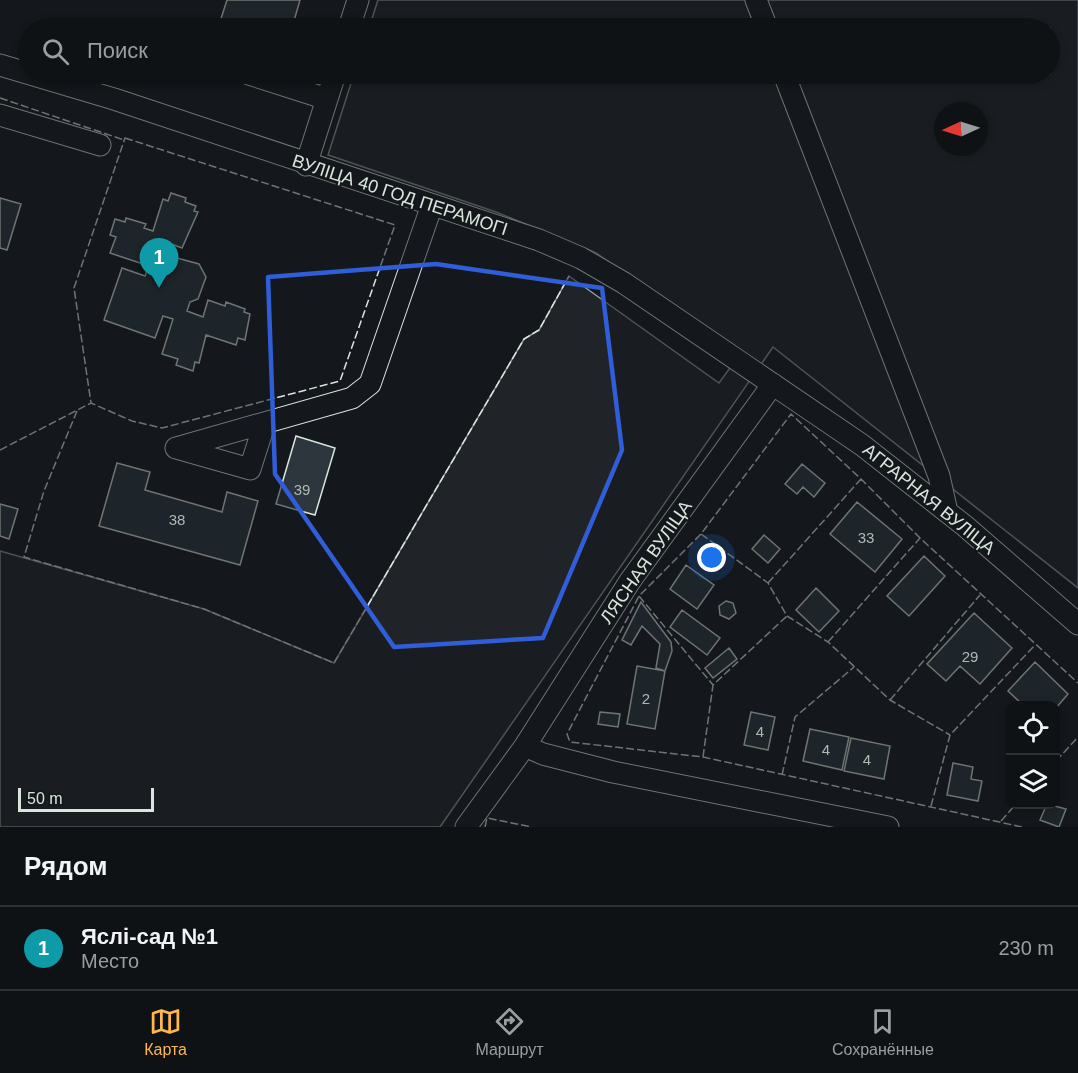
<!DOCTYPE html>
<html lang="ru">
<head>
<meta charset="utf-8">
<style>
	body { margin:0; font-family:Arial,sans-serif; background:#1d2022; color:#f1f3f6 }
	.controls { position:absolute; right:18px; bottom:18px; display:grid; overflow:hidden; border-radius:12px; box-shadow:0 3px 9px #0003 }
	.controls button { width:54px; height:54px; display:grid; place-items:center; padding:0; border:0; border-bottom:2px solid #2f3234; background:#0f1215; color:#f1f3f6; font:30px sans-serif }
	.compass { position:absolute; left:934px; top:102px; width:54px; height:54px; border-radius:50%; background:#0f1215; box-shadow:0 3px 9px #0003; rotate:266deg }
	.scale { position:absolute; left:18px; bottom:15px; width:136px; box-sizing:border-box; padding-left:6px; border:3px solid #d8e6dc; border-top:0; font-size:16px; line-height:21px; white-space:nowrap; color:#d8e6dc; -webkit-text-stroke:4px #14181c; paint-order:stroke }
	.you { position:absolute; left:712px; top:558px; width:21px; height:21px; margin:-15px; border:4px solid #fff; border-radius:50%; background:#1a73e8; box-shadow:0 0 0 9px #1a73e833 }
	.badge { display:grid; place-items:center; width:39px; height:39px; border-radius:50%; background:#ffb74d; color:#fff; font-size:20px; font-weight:700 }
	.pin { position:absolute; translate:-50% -50px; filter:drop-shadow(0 2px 3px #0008) }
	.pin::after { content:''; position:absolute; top:32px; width:21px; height:18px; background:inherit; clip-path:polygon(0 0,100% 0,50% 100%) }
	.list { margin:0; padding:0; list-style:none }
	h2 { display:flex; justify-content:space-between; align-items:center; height:78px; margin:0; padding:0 24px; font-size:26px }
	h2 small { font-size:20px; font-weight:400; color:#9b9ea0 }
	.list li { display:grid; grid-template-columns:39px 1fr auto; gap:18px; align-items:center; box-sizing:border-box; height:84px; padding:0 24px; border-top:2px solid #2f3234 }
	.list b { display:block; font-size:22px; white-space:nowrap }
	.list p { margin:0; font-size:20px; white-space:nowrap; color:#9b9ea0 }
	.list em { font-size:20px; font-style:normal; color:#9b9ea0 }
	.icon { flex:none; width:33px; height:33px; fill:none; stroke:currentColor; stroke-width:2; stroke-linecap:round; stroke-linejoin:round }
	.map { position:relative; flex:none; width:1078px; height:827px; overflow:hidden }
	.search { position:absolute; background:#0f1215; box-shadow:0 3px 9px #0003; left:18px; right:18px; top:18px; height:66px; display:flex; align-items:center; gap:15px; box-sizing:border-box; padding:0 21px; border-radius:33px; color:#9b9ea0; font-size:22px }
	.sheet { height:162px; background:#0f1215 }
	nav { display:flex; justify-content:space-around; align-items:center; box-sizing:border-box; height:84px; border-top:2px solid #2f3234; background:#0f1215; font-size:16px; color:#9b9ea0 }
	nav a { display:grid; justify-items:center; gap:3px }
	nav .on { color:#ffb74d }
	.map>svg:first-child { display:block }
	.green { fill:#202428; stroke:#939e99; stroke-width:1.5; fill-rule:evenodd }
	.building { fill:#2c363c; stroke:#d8e6dc; stroke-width:1.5 }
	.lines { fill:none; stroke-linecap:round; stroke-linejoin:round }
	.minor-casing { stroke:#d8e6dc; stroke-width:23 }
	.minor { stroke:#14181c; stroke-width:21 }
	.fence { stroke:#d8e6dc; stroke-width:1.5; stroke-dasharray:8 3; stroke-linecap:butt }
	.marked { fill:none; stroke:#305dd8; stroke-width:4.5; stroke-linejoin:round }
	.labels { text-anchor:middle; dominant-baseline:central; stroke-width:4.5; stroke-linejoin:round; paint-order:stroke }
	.number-label { font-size:15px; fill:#adbab4 }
	.street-label { font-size:18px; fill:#d8e6dc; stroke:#14181c }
</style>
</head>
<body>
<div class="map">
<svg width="1078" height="827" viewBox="0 0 1078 827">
	<rect width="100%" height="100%" fill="#14181c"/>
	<path class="green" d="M378,0H1078V588L773,347L440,827H0V551L204,609L334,663L524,339L539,330L569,276L719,383L741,353L596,253L496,212L328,155L354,74H1050V28H369ZM943,111H979V147H943Z"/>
	<path class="building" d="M227,0H300L292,28H218Z
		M171,193L186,198L185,202L196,206L194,211L198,212L182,248L166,242L160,260L169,263L177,258L199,264L206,277L198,299L190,302L187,311L203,317L208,300L225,306L226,302L245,309L244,312L250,314L245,340L238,338L236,345L206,335L199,363L195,362L193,371L176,365L178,359L162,354L173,319L163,316L155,338L104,320L122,268L145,276L149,266L110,253L116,237L110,235L115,219L125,222L126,218L146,224L144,228L153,231L163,199L168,201Z
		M0,198L21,204L7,250L0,248Z
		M296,436L335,448L315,515L276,504Z
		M117,463L150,472L145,490L222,512L227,492L258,501L240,565L99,526Z
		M802,464L825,483L814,497L803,487L797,494L785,484Z
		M857,502L902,539L875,572L830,534Z
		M0,504L18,509L9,539L0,536Z
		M764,535L780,549L768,563L752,549Z
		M924,556L945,576L909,616L887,596Z
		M686,565L714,585L697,609L670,589Z
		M816,588L839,611L819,632L796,610Z
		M726,601L733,603L736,613L729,619L720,615L719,606Z
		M641,602L671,642L672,651L665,671L656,668L660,644L642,626L631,645L622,640Z
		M682,610L720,638L707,655L670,627Z
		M974,613L1012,648L980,684L960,666L946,681L927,664Z
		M729,648L737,659L713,678L705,668Z
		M1035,662L1068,694L1056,708L1024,706L1008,691Z
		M637,666L665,671L655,729L627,724Z
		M600,712L620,714L618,727L598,724Z
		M751,712L775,717L768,750L744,745Z
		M810,729L849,737L842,770L803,761Z
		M851,738L890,746L884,779L844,771Z
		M953,763L973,767L971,779L982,781L978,801L947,795Z
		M1047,804L1066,809L1059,827L1040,820Z"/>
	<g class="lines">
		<defs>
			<path id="minor" d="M756,0L767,28
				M349,28L358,0
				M0,65L114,99L539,240L581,258L624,283L862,445L965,526L1078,624
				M249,74L327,99
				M784,74L939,476L947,512
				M0,115L100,145
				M306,165L335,74
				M176,448L352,398L370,384L432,205
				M176,448L250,469L264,425
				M525,746L543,754L613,772L888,827
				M466,827L525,746L630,581L773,384"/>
		</defs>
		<use href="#minor" class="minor-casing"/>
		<use href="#minor" class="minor"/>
		<path class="fence" d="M0,98L124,140
			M125,138L395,225L340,381L162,428L132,421L91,403L74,288Z
			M77,411L44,491L24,557L204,609L334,663L524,339L539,330L569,276
			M0,450L91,403
			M701,534L768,583L787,616L828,642L890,700L950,735
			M768,583L861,479
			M639,596L713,685
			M828,642L920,538
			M890,700L980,595
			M703,757L713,685L787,616
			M1056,761L1078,737
			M782,775L795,717L854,667
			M931,806L950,735L1035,645
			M1001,821L1016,804
			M485,827L487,818L532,827
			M1022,827L703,757L570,742L567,734L639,596L701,534L791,414L861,479L920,538L1078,683"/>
	</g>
	<path d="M0 0H1078V827H0ZM436,264L602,288L622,450L543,638L394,647L275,474L268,277Z" fill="#14181c" fill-opacity=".55" fill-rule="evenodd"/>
	<path class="marked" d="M436,264L602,288L622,450L543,638L394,647L275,474L268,277Z"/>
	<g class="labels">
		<g class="number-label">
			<text x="302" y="489">39</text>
			<text x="177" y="519">38</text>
			<text x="866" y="537">33</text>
			<text x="970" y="656">29</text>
			<text x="646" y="698">2</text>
			<text x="760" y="731">4</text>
			<text x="826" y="749">4</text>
			<text x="867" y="759">4</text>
		</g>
		<g class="street-label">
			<text transform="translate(400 195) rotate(18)">ВУЛІЦА 40 ГОД ПЕРАМОГІ</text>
			<text transform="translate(929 499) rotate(39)">АГРАРНАЯ ВУЛІЦА</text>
			<text transform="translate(646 562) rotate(-55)">ЛЯСНАЯ ВУЛІЦА</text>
		</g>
	</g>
</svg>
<div class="controls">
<button><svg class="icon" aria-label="locate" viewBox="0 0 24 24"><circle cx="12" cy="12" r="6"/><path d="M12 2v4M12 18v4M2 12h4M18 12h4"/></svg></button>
<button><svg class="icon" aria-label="layers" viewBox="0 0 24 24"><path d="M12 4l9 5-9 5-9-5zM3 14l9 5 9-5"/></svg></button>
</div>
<svg class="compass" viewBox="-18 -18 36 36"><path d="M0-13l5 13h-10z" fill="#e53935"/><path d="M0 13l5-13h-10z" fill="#9b9ea0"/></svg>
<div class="scale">50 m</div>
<div class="you"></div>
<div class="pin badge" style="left:159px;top:288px;background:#0f9aa8">1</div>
<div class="search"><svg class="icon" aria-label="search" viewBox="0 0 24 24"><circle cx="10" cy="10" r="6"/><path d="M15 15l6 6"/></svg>Поиск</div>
</div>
<section class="sheet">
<h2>Рядом<small></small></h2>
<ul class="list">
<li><span class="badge" style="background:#0f9aa8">1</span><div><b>Яслі-сад №1</b><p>Место</p></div><em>230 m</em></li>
</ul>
</section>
<nav>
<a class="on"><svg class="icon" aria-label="map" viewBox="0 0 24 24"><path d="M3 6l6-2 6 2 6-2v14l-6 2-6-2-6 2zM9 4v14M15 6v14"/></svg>Карта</a>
<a><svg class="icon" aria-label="directions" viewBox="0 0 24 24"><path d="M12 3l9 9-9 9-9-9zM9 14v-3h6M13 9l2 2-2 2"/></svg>Маршрут</a>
<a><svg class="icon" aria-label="saved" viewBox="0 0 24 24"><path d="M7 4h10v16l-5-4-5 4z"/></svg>Сохранённые</a>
</nav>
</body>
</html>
